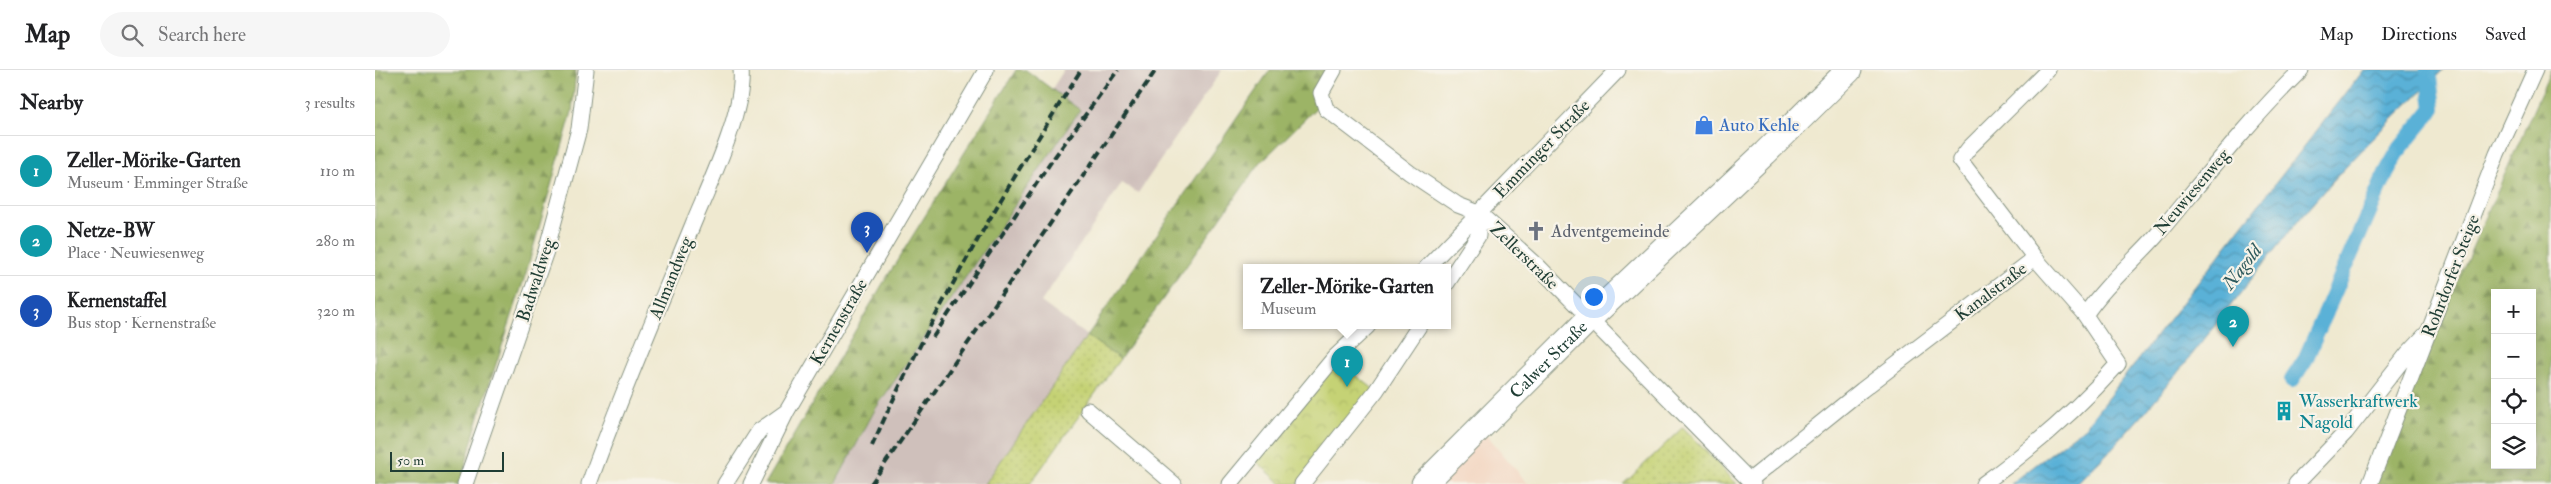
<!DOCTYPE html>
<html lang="en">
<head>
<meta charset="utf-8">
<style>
	body { margin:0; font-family:"IM FELL Double Pica",serif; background:#f6f6f6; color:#202124 }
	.controls { position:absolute; right:15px; bottom:15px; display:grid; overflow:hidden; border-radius:0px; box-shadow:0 2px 12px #0003 }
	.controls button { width:45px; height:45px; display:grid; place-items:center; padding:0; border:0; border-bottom:1px solid #e0e0e0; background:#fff; color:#202124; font:25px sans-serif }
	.scale { position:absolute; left:15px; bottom:12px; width:114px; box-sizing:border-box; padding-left:5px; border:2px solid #1f3d34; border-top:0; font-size:14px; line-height:18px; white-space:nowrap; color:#1f3d34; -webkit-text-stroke:4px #f7f3e8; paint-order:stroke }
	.you { position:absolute; left:1218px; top:226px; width:18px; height:18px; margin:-12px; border:4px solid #fff; border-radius:50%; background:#1a73e8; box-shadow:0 0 0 8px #1a73e833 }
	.badge { display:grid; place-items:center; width:32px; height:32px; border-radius:50%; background:#db2777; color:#fff; font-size:16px; font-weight:700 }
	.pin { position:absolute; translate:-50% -41px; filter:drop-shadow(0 1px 2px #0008) }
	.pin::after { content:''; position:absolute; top:26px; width:18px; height:15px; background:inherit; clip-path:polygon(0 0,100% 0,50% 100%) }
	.popup { position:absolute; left:868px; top:194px; width:208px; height:65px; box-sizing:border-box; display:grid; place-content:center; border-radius:0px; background:#fff; filter:drop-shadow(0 1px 4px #0005); font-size:16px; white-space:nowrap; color:#757577 }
	.popup b { font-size:19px; color:#202124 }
	.popup::after { content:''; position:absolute; left:50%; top:100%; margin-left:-10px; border:10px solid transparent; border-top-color:#fff }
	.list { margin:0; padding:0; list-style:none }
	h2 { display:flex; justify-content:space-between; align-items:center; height:65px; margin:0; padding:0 20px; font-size:21px }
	h2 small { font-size:16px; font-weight:400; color:#757577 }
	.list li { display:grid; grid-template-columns:32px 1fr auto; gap:15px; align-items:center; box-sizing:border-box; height:70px; padding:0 20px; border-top:1px solid #e0e0e0 }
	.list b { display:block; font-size:19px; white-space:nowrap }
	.list p { margin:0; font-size:16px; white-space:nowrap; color:#757577 }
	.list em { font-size:16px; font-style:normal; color:#757577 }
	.icon { flex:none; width:28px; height:28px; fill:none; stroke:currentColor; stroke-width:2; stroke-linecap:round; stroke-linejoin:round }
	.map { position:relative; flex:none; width:2176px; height:414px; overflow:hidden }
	header { display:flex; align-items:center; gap:30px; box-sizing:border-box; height:70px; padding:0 25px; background:#fff; border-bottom:1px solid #e0e0e0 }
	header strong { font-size:24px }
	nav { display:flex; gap:28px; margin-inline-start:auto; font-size:18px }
	.search { width:350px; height:45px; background:#f6f6f6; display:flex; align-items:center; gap:12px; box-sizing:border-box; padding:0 18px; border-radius:28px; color:#757577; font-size:19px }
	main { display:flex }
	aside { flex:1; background:#fff }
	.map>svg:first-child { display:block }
	.built { fill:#f3d4bf }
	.industrial { fill:#cfc0bb }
	.grass { fill:url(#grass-dots); stroke:#728854 }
	.forest { fill:url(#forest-firs); stroke:#5e784d; fill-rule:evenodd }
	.park { fill:url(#park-crowns); stroke:#728854 }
	.water { fill:url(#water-waves); stroke:#3c7786 }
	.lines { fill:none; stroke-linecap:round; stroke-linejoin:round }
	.canal { stroke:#5ab1d7; stroke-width:16 }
	.street-casing { stroke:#879382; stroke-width:17 }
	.primary-casing { stroke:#879382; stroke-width:27 }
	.street { stroke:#fff; stroke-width:15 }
	.primary { stroke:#fff; stroke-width:25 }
	.rail { stroke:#1f3d34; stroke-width:4; stroke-dasharray:8 4; stroke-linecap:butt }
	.labels { text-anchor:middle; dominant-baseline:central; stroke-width:4.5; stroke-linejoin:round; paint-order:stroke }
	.shop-label { font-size:18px; fill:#366cbe; stroke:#f7f3e8; text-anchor:start }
	.street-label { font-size:18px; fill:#1f3d34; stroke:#f7f3e8 }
	.worship-label { font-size:18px; fill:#5b616d; stroke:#f7f3e8; text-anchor:start }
	.culture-label { font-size:18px; fill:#0d838f; stroke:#f7f3e8; text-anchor:start }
	.water-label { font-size:19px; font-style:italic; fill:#2e5a5d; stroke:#f7f3e8 }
</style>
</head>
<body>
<header>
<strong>Map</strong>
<div class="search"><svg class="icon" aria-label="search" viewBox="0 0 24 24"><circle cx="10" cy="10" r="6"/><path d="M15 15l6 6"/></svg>Search here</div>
<nav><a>Map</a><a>Directions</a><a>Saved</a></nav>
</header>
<main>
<aside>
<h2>Nearby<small>3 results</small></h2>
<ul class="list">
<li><span class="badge" style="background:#0f9aa8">1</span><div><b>Zeller-Mörike-Garten</b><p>Museum · Emminger Straße</p></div><em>110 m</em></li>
<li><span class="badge" style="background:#0f9aa8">2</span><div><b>Netze-BW</b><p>Place · Neuwiesenweg</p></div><em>280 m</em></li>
<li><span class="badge" style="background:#1a4fb4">3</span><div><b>Kernenstaffel</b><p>Bus stop · Kernenstraße</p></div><em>320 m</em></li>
</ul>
</aside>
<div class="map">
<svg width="2176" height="414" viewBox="0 0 2176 414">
	<defs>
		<pattern id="grass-dots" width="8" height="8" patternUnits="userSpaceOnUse" patternTransform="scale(1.25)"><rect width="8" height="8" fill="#c5d274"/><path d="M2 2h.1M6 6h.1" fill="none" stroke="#a9b565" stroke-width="1.8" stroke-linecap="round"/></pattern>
		<pattern id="forest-firs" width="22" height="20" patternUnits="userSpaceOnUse" patternTransform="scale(1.25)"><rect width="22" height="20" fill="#9cb466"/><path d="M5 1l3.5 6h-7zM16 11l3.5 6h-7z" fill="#7f9455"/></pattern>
		<pattern id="park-crowns" width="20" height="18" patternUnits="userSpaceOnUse" patternTransform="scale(1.25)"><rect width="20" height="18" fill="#c5d274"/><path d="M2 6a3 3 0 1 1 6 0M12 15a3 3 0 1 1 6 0" fill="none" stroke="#a9b565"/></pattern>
		<pattern id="water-waves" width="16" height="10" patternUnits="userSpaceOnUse" patternTransform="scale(1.25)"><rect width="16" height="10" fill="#5ab1d7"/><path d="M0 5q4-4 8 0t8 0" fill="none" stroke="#4a91af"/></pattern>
	</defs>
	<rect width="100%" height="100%" fill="#f7f3e8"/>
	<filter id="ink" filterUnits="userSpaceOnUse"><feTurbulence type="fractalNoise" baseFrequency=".02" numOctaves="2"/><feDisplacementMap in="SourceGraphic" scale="10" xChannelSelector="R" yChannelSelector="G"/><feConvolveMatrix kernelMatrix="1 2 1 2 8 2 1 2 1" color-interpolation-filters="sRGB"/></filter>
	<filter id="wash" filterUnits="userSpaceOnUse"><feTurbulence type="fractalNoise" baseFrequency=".0096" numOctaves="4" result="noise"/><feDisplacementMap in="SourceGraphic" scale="20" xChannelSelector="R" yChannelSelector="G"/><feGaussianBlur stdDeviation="1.12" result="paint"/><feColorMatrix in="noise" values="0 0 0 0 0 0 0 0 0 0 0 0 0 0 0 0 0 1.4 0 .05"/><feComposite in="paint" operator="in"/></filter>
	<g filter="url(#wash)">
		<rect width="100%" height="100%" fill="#efe9d0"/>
		<path class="built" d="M1111,364L1153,414H1061Z"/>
		<path class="industrial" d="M689,0H847L763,123L747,113L666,232L712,266L610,414H460L501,338L705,40L676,20Z"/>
		<path class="grass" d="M712,266L745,289L655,414H610Z
			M1308,357L1362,414H1248L1255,408Z"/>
		<path class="forest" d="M0,0H201L197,42L151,203L103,349L87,408L100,414H0Z
			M641,0H651L705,40L501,338L460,414H390L507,215Z
			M895,0H957L941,38L885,93L745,289L712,266Z
			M2176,0V414H1996L2043,300ZM2120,223H2157V395H2120Z"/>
		<path class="park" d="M959,288L1001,321L927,414H907L876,387Z"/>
		<path class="water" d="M1989,0H2068C2017,50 1964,100 1919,156C1849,241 1786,332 1707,409L1702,414H1636L1710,357Z"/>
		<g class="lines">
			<path class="canal" d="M1917,310L1930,290L2011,103L2024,80L2058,38L2053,0"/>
		</g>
	</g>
	<g filter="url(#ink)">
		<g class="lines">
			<defs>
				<path id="street" d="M959,0L946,23L951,39L1035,103L1083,135L1104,143L1163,196L1378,414
					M1051,198L1243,0
					M1072,213L1103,166L1104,143
					M1710,245C1730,215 1757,193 1781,166C1828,110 1873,52 1926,0
					M713,340L799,414
					M1375,410L1487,320L1660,188L1585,90L1594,78L1673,0
					M90,414L171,181L204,59L211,0
					M214,414C245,326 283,240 318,154C334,115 370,41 366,0
					M350,414L384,361L411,342
					M376,414L412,341L611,0
					M855,414L959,288L993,256
					M927,414L1001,321L1044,256
					M1608,414C1658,378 1702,340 1743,294L1710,245L1660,188
					M1921,414L1971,362L2033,283L2052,263
					M1995,414L2122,84L2160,0"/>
				<g id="primary">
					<path id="s1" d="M1049,414L1214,249L1390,83L1474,0"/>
				</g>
			</defs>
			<use href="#street" class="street-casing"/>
			<use href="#primary" class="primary-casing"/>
			<use href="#street" class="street"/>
			<use href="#primary" class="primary"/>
			<path class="rail" d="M558,267L676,92L743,0
				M497,376C555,245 629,121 706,0
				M496,414L781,0"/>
		</g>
	</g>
	<defs>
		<symbol id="shop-bare" viewBox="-9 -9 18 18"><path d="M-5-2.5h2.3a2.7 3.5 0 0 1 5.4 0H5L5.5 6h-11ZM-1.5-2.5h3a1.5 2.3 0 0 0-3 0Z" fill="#3f7fe0" stroke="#f7f3e8" stroke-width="2.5" paint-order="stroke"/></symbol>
		<symbol id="church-bare" viewBox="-9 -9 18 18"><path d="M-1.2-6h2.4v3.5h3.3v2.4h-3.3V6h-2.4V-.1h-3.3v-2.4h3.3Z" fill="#6b7280" stroke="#f7f3e8" stroke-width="2.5" paint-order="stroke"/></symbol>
		<symbol id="building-bare" viewBox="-9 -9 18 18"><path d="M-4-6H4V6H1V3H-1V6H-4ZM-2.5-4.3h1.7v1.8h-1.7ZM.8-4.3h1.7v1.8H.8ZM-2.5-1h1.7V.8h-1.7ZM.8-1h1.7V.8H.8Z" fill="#0f9aa8" stroke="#f7f3e8" stroke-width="2.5" paint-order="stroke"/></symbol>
	</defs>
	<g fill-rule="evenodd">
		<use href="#shop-bare" x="1315" y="41" width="28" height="28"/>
		<use href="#church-bare" x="1147" y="147" width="28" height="28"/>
		<use href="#building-bare" x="1895" y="327" width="28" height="28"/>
	</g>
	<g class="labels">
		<g class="shop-label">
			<text x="1344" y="55">Auto Kehle</text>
		</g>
		<g class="street-label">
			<text transform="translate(1167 79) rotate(-46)">Emminger Straße</text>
			<text transform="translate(1817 122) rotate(-50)">Neuwiesenweg</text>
			<text transform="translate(1149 186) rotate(44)">Zellerstraße</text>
			<text transform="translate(2076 206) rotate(-69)">Rohrdorfer Steige</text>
			<text transform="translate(296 208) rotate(-68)">Allmandweg</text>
			<text transform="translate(161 210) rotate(-72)">Badwaldweg</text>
			<text transform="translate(1616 222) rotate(-37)">Kanalstraße</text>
			<text transform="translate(464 252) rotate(-60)">Kernenstraße</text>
			<text stroke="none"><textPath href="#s1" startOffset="176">Calwer Straße</textPath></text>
		</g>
		<g class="worship-label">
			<text x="1176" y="161">Adventgemeinde</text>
		</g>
		<g class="culture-label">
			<text x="1924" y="331">Wasserkraftwerk<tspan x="1924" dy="21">Nagold</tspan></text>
		</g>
		<g class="water-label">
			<text transform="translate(1867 197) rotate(-52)">Nagold</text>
		</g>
	</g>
</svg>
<div class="controls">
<button>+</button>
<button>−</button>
<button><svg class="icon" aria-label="locate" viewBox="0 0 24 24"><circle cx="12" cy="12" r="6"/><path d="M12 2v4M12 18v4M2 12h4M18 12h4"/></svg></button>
<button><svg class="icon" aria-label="layers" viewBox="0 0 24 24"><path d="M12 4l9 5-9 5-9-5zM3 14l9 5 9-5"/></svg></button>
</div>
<div class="scale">50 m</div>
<div class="you"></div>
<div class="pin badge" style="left:972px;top:317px;background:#0f9aa8">1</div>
<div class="popup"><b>Zeller-Mörike-Garten</b>Museum</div>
<div class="pin badge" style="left:1858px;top:277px;background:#0f9aa8">2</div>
<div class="pin badge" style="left:492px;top:183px;background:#1a4fb4">3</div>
</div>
</main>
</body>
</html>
